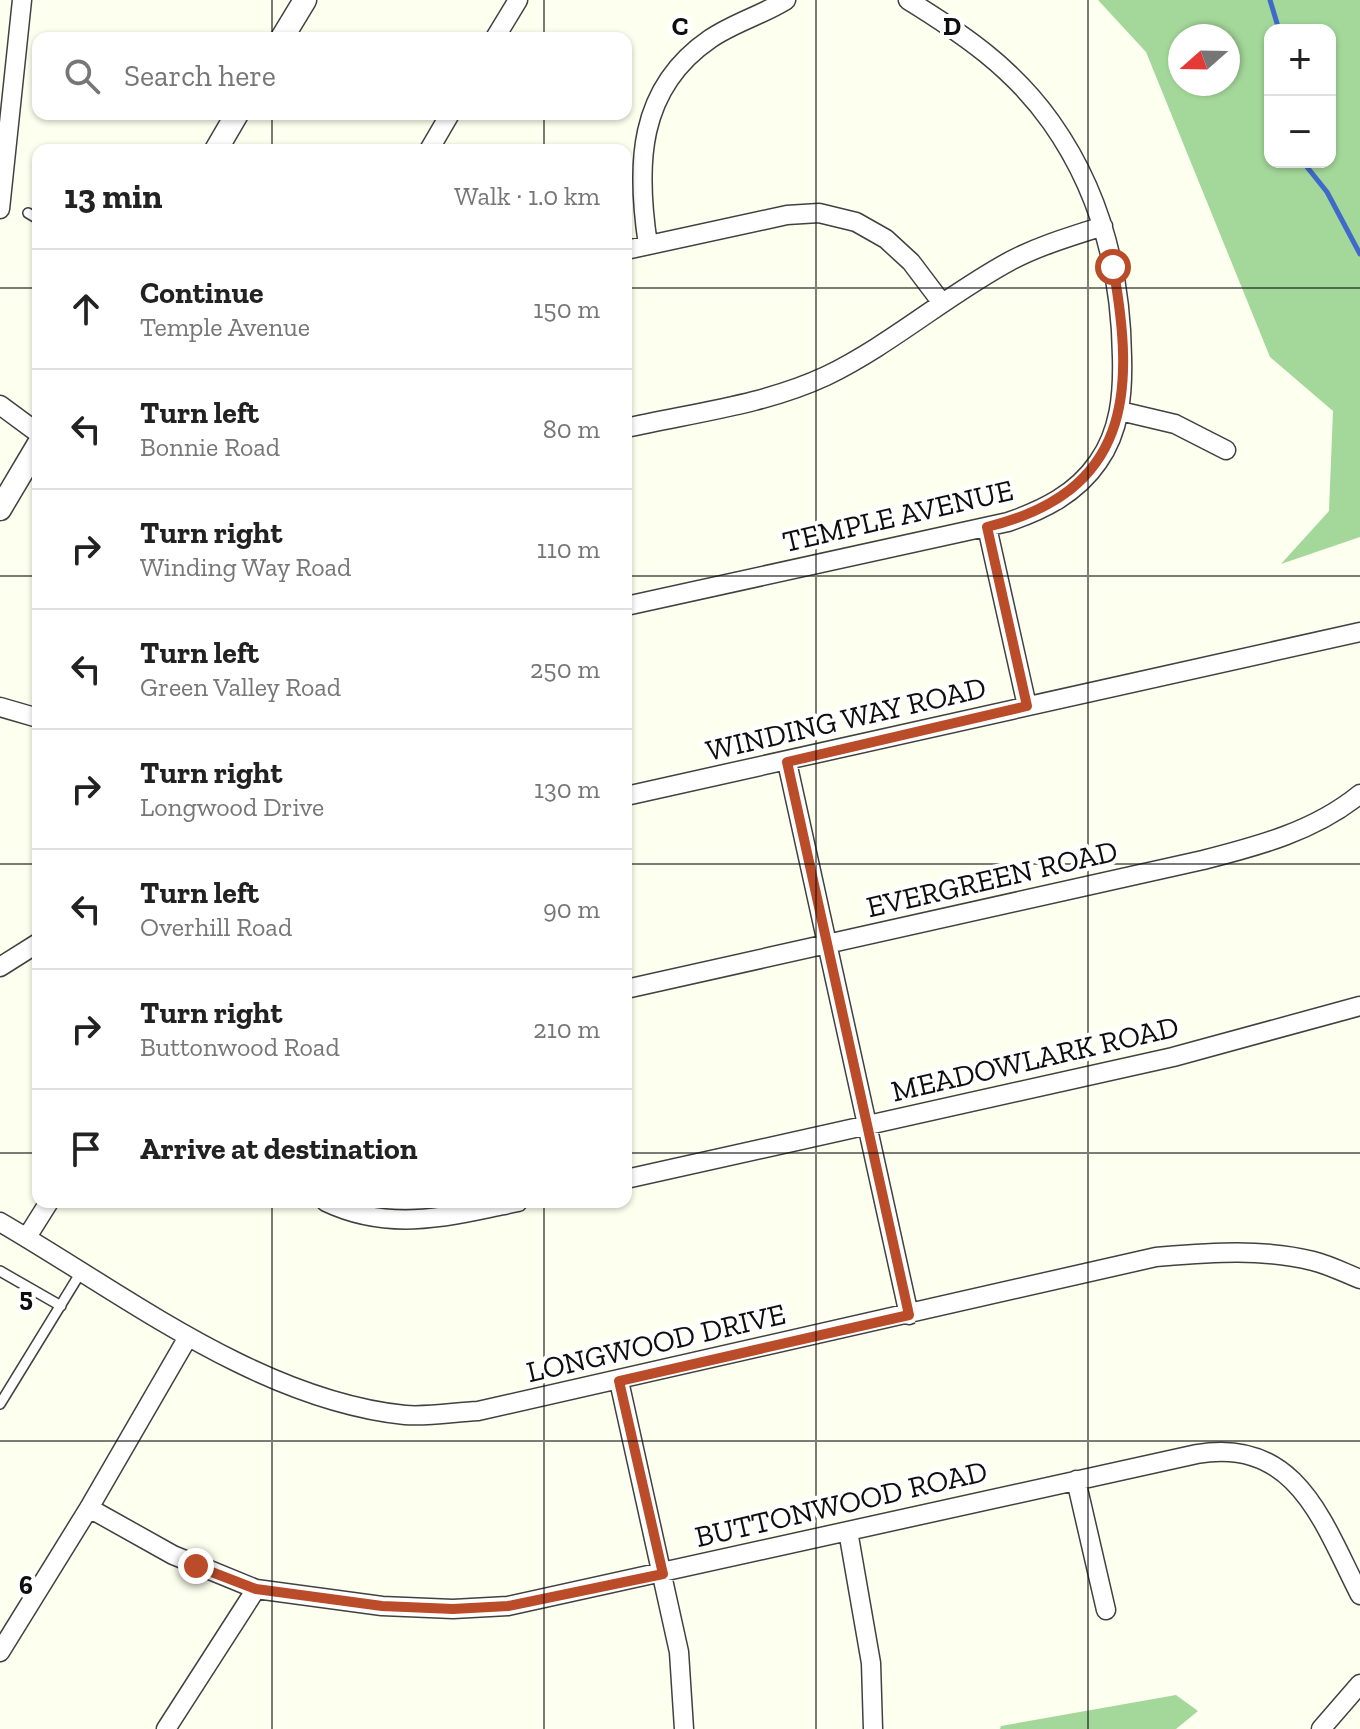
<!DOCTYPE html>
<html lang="en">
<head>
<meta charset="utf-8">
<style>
	body { margin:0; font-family:"Zilla Slab",serif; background:#f2f2f2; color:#222 }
	.controls { position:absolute; right:24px; top:24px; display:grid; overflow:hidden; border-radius:16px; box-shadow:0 2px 6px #0004 }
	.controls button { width:72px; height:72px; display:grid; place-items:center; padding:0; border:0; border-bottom:2px solid #e0e0e0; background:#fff; color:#222; font:40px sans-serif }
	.compass { position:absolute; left:1168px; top:24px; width:72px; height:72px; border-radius:50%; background:#fff; box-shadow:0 2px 6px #0004; rotate:250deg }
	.stop { position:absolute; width:24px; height:24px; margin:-18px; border:6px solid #ba4c2a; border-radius:50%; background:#fff }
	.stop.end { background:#ba4c2a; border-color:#fff; box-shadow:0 2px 8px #0008 }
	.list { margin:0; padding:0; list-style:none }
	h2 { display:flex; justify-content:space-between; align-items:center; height:104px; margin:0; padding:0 32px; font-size:34px }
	h2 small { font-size:26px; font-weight:400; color:#767676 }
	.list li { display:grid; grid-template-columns:52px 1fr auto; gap:24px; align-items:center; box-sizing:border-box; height:120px; padding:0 32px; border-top:2px solid #e0e0e0 }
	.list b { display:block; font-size:30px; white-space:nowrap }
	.list p { margin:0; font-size:26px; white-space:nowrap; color:#767676 }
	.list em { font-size:26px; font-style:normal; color:#767676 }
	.icon { flex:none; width:44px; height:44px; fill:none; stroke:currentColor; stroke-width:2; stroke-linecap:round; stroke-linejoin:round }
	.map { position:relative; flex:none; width:1360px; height:1729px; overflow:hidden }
	.search { position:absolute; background:#fff; box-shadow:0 2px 6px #0004; left:32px; top:32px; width:600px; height:88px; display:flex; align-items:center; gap:20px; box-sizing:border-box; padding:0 28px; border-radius:16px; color:#767676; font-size:30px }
	.panel { position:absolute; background:#fff; box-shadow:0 2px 6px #0004; left:32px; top:144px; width:600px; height:1064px; border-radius:16px }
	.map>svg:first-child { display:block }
	.forest { fill:#a4d89a; fill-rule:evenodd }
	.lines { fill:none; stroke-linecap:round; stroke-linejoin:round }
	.stream { stroke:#3f6ac9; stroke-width:5 }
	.service-casing { stroke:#414141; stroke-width:12 }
	.minor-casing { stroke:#414141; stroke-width:21 }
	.tertiary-casing { stroke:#414141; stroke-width:25 }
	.service { stroke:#fff; stroke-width:9 }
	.minor { stroke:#fff; stroke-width:18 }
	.tertiary { stroke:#fff; stroke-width:22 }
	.route { stroke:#ba4c2a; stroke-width:10 }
	.grid { fill:none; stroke:#0e0e0e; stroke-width:2; stroke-opacity:0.55 }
	.labels { text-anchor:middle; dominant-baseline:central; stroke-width:8; stroke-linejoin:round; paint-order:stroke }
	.street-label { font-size:30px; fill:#0e0e0e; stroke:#fff }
	.grid-label { font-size:26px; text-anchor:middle; font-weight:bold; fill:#0e0e0e; stroke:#fff; stroke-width:8; stroke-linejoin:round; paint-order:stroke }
</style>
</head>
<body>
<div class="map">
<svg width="1360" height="1729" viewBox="0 0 1360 1729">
	<rect width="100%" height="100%" fill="#fdffef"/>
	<path class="forest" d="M1098,0H1360V537L1281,564L1329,511L1333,411L1270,357L1146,52ZM1270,30H1330V162H1270ZM1180,36H1228V84H1180Z
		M1176,1695L1198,1711L1176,1729H1000L1001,1726Z"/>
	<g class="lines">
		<path class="stream" d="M1270,0L1279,30
			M1303,162L1327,192L1360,254"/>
		<defs>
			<path id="service" d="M28,213L38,219
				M0,1271L61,1306
				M0,1404L81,1272"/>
			<path id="minor" d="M495,38L518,0
				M429,150L450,114
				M0,209L22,0
				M648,245C636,166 637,89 710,39C733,23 762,15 786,0
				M626,250L787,215L819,213L856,222L886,239L911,262L942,303
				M0,405L38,433
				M1120,411L1175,424L1226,450
				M626,428C692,413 764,405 826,376C892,344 948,294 1012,260C1041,245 1072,236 1103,226
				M987,527L1027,706
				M626,606L1008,522C1043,510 1076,494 1098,462C1120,431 1123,394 1122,357C1121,273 1100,191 1051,122C1013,68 963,34 908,0
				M0,707L38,718
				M787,762L909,1315
				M626,796L1360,632
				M0,967L38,943
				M626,989L1203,860C1258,846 1315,831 1360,794
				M626,1179L1173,1057L1360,1006
				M326,1202C391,1233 451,1216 518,1202
				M0,1222C124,1294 259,1400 405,1415C429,1417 455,1412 478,1411L1156,1257C1207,1253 1262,1248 1313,1261C1329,1265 1345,1273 1360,1279
				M27,1237L49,1202
				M619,1381L679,1652L684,1729
				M1076,1480L1106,1610
				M89,1508L173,1555L256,1589L382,1606L453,1609L508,1606L1197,1454C1297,1437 1323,1523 1360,1595
				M848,1531L871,1663L873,1729
				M0,1652L89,1508L188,1337
				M166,1729L256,1589
				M1321,1729L1360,1684"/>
			<path id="tertiary" d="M282,38L305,0
				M216,150L237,114
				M0,509L38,445"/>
		</defs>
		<use href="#service" class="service-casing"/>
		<use href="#minor" class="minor-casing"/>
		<use href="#tertiary" class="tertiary-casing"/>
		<use href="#service" class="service"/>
		<use href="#minor" class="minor"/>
		<use href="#tertiary" class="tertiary"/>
	</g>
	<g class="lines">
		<path class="route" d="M196,1566L256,1589L382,1606L453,1609L508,1606L663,1574L619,1381L909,1315L787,762L1027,706L987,527C1130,492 1136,394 1113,267"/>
	</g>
	<path class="grid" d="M272,0V38M544,0V38M816,0V1729M1088,0V1729M272,114V150M544,114V150M0,288H38M626,288H1360M0,576H38M626,576H1360M0,864H38M626,864H1360M0,1153H38M626,1153H1360M272,1202V1729M544,1202V1729M0,1441H1360"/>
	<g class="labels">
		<g class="street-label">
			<text transform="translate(898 516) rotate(-13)">TEMPLE AVENUE</text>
			<text transform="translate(846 719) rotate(-13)">WINDING WAY ROAD</text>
			<text transform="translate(992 879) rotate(-13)">EVERGREEN ROAD</text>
			<text transform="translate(1035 1059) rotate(-13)">MEADOWLARK ROAD</text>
			<text transform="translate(656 1343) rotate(-13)">LONGWOOD DRIVE</text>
			<text transform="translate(841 1504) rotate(-13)">BUTTONWOOD ROAD</text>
		</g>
	</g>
	<g class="grid-label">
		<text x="680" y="35">C</text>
		<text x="952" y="35">D</text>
		<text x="26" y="1306">5</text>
		<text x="26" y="1594">6</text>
	</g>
</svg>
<div class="controls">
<button>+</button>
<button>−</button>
</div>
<svg class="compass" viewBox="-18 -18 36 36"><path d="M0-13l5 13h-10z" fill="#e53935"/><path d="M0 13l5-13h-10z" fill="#767676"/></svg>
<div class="stop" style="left:1113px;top:267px"></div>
<div class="stop end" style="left:196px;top:1566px"></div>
<div class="search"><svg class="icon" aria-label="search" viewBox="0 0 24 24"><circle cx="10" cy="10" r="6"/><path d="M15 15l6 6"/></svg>Search here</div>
<section class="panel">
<h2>13 min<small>Walk · 1.0 km</small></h2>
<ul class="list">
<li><svg class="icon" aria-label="ahead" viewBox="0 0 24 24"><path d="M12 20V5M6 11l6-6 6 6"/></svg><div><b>Continue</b><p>Temple Avenue</p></div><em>150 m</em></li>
<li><svg class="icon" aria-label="left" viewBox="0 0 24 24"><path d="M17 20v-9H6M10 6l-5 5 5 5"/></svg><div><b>Turn left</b><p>Bonnie Road</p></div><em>80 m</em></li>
<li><svg class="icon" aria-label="right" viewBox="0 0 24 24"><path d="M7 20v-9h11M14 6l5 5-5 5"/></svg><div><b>Turn right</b><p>Winding Way Road</p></div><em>110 m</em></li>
<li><svg class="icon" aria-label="left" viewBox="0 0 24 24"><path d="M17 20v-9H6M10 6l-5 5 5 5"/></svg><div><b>Turn left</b><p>Green Valley Road</p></div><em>250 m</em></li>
<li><svg class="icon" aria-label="right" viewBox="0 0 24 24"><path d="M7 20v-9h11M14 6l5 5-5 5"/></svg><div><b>Turn right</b><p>Longwood Drive</p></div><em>130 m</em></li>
<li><svg class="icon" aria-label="left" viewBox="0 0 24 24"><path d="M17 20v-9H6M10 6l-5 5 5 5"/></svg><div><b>Turn left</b><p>Overhill Road</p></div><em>90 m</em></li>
<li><svg class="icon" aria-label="right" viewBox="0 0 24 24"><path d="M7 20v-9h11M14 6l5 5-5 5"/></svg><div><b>Turn right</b><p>Buttonwood Road</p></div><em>210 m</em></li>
<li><svg class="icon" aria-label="arrive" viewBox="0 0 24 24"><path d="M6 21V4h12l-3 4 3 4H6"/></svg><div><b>Arrive at destination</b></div></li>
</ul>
</section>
</div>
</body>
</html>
